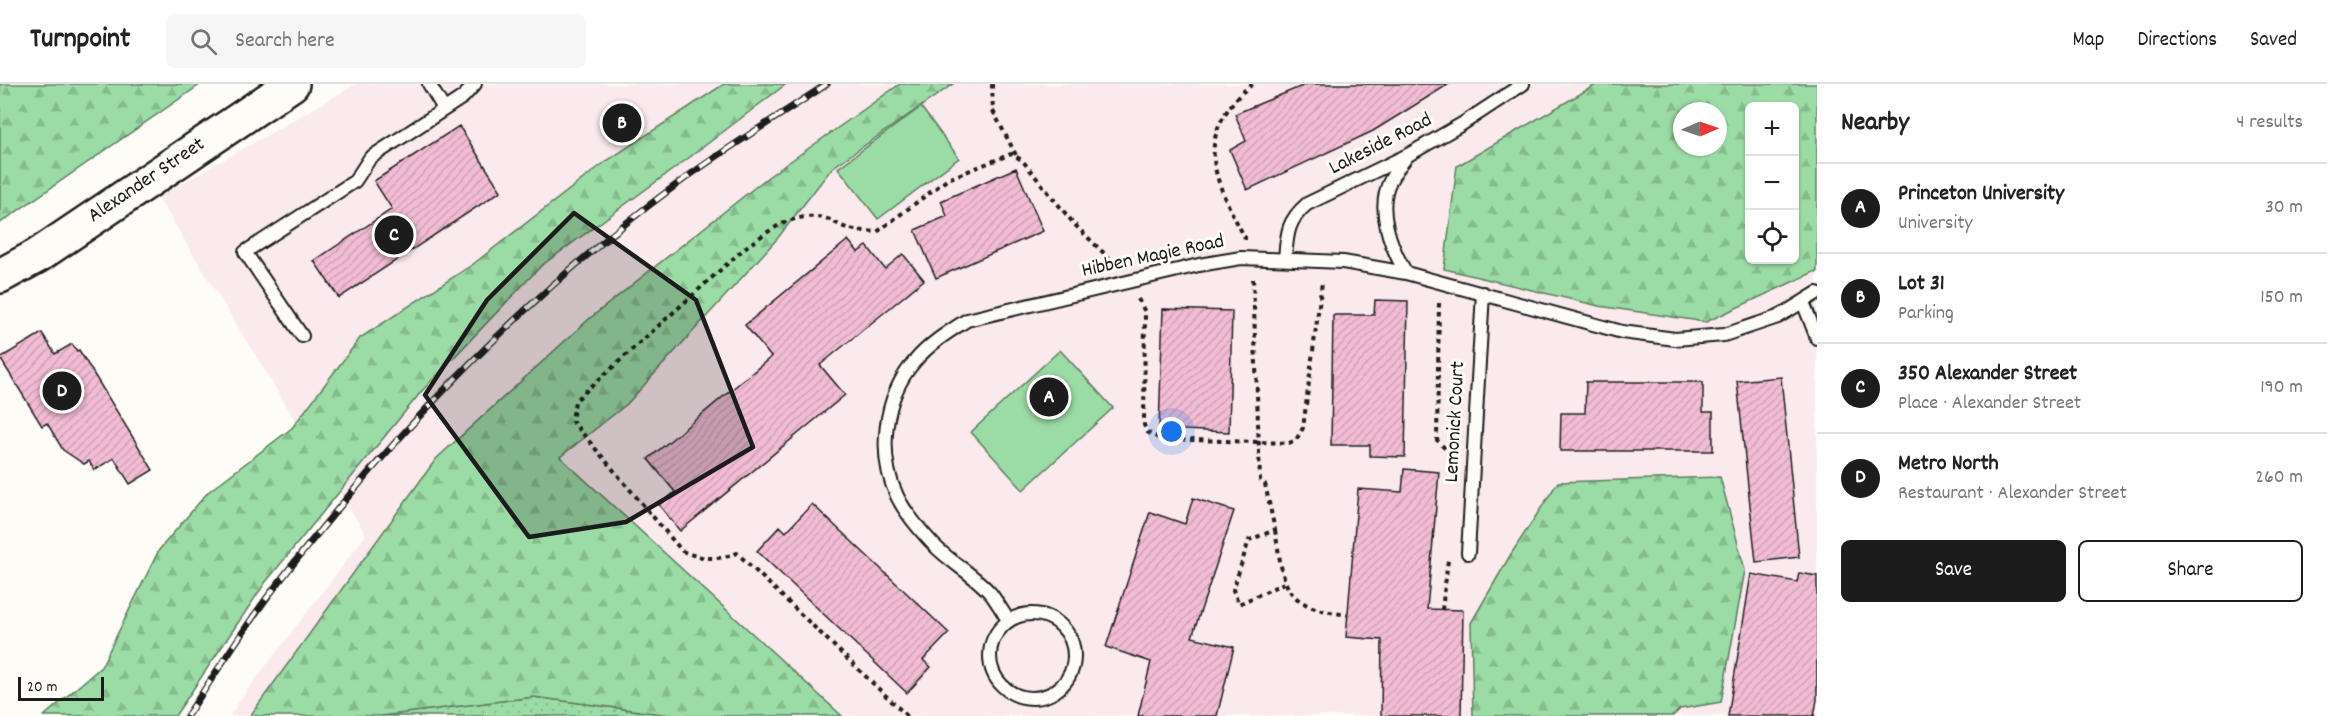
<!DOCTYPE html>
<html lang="en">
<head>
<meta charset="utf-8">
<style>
	body { margin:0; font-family:Dekko,sans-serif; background:#f6f6f6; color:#222 }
	.controls { position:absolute; right:18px; top:18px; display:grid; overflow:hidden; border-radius:9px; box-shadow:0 2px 4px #0004 }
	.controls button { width:54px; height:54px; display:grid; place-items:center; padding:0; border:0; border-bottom:2px solid #e0e0e0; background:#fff; color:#222; font:30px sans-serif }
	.compass { position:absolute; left:1673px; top:18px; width:54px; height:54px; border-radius:50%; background:#fff; box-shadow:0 2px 4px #0004; rotate:88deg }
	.scale { position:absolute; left:18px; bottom:15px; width:86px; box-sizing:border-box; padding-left:6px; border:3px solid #1c1c1c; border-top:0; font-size:16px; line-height:21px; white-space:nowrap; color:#1c1c1c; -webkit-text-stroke:4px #fdfcf7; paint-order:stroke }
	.you { position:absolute; left:1172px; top:348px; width:21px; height:21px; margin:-15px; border:4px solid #fff; border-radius:50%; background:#1a73e8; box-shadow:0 0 0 9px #1a73e833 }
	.badge { display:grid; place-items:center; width:39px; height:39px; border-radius:50%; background:#1c1c1c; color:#fff; font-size:20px; font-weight:700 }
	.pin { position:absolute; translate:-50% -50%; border:3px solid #fff; box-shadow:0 2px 6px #0006 }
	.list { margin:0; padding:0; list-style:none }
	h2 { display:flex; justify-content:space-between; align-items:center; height:78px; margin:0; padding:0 24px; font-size:26px }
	h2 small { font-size:20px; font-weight:400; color:#767676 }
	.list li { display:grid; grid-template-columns:39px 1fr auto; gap:18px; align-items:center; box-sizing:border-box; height:90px; padding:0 24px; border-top:2px solid #e0e0e0 }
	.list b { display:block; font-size:22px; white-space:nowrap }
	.list p { margin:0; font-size:20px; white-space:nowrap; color:#767676 }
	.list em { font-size:20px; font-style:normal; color:#767676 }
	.actions { display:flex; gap:12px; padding:18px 24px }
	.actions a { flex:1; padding:14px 0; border:2px solid #1c1c1c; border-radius:9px; text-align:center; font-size:21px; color:#1c1c1c }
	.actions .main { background:#1c1c1c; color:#fff }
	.icon { flex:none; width:33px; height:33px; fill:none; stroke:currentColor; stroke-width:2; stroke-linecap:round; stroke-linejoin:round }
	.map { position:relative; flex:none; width:1817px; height:632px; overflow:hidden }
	header { display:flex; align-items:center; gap:36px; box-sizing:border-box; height:84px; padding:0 30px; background:#fff; border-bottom:2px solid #e0e0e0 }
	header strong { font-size:28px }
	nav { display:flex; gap:33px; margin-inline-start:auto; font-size:21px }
	.search { width:420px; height:54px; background:#f6f6f6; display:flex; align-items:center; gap:15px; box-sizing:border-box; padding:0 21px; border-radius:9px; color:#767676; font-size:22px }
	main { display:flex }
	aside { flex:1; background:#fff }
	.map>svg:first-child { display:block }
	.built { fill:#fae9ed; fill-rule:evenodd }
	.grass { fill:url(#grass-dots); stroke:#5c7c60; stroke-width:1.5 }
	.forest { fill:url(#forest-firs); stroke:#5c7c60; stroke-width:1.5; fill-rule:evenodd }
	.pitch { fill:#9bdba5; stroke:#5c7c60; stroke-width:1.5 }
	.building { fill:url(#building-hatch); stroke:#1c1c1c; stroke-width:1.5 }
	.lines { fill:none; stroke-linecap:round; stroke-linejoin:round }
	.service-casing { stroke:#1c1c1c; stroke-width:16 }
	.secondary-casing { stroke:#1c1c1c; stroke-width:38 }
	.path { stroke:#1c1c1c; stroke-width:4; stroke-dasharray:4.5 4.5; stroke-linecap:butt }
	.service { stroke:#fdfcf7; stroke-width:12 }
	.secondary { stroke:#fdfcf7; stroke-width:33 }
	.rail-casing { stroke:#1c1c1c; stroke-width:7 }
	.rail { stroke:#fdfcf7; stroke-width:4.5; stroke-dasharray:14; stroke-linecap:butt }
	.marked { fill:#1c1c1c; fill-opacity:0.2; stroke:#1c1c1c; stroke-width:4.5; stroke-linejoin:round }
	.labels { text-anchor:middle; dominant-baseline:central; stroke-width:6; stroke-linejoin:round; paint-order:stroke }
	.street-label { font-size:21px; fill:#1c1c1c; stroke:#fdfcf7 }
</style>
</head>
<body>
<header>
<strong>Turnpoint</strong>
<div class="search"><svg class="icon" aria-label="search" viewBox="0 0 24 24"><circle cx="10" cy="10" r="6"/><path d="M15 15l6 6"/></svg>Search here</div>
<nav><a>Map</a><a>Directions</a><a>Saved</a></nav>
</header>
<main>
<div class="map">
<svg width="1817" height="632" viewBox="0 0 1817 632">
	<defs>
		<pattern id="grass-dots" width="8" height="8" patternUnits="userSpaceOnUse" patternTransform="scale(1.5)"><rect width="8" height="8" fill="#9bdba5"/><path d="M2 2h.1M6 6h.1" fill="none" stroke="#85bb8d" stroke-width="1.8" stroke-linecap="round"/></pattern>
		<pattern id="forest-firs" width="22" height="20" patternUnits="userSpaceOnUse" patternTransform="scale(1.5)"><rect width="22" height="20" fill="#9bdba5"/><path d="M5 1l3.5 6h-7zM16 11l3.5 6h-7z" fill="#85bb8d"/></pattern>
		<pattern id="building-hatch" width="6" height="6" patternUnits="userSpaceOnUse" patternTransform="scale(1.5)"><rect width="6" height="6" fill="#f2bcd5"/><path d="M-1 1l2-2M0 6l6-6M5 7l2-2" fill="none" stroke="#cfa1b6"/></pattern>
	</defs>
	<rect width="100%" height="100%" fill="#fdfcf7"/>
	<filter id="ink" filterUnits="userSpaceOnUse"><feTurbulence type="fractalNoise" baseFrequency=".0167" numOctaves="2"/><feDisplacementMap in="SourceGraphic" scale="12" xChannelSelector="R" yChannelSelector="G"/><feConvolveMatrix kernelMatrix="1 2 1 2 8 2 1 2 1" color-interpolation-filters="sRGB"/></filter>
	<g filter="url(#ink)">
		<path class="built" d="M357,0H1817V632H230L240,616L366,451L158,113ZM1750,22H1794V176H1750ZM1682,27H1718V63H1682Z"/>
		<path class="grass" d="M534,613L677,632H381Z"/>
		<path class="forest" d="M0,0H201L0,139Z
			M724,0H786L690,73L541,182L421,308L265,499L175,632H44L101,583L159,466L208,408L292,344L360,254L472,181L605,78Z
			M900,0H953L832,84L777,155L627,320L560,373L842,632H677L534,613L381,632H250L436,375L589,235L768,93Z
			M1597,0H1817V189L1816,187L1706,238L1599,222L1444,185L1457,82ZM1794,22V176H1750V22ZM1682,27H1718V63H1682Z
			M1720,393L1745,486L1721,618L1680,625L1673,632H1473L1471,539L1511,470L1558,398Z"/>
		<path class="pitch" d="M921,23L959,74L878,135L838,84Z
			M1060,266L1113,324L1023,406L971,348Z"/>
		<path class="building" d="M1307,0H1449L1373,47L1247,106L1230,66L1246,57L1235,30Z
			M459,42L501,107L339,214L314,177L392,125L374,97Z
			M1016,84L1043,147L936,194L915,146L947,132L941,117Z
			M848,156L858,168L867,162L885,185L903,170L924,196L820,281L845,311L680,447L659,421L675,408L648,375L771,273L745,241Z
			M1375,216L1408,217L1405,373L1370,372V361H1331L1333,231H1374Z
			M1163,225L1232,227L1229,348L1159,345Z
			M42,249L55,270L72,260L77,267L79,266L153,386L130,400L114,374L94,386L89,377L84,380L63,366L47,339L42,342L0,274Z
			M1781,293L1799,473L1756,478L1737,297Z
			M1586,298H1703V328H1713V367H1560L1561,329H1585Z
			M1404,385L1439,388L1427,525L1463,526L1461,632H1381L1382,556L1346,553L1358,405L1402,408Z
			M1193,414L1234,427L1192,553L1234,563L1217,632H1138L1151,578L1106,563L1150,428L1185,440Z
			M812,420L949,549L923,576L931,583L907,609L757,467L780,442L786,448Z
			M1799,489L1817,492V616L1814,632H1728L1751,490L1797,498Z"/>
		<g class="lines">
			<defs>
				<path id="service" d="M429,0L444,25
					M1285,175C1287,150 1287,137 1307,120L1408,71L1462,40L1523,0
					M1406,189C1391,164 1375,124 1391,95C1395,87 1402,79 1407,72
					M1803,218L1817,254
					M302,252L245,168L355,97L370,74L463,13L475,0
					M1468,469L1483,209
					M990 572a42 42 0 1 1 84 0a42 42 0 1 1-84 0Z
					M1008,536C1003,528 997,518 991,510C974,490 949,478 932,459C919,445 905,429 897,412C877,370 884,313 914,278C929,260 948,248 967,236L1199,181L1241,174L1343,178L1406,189L1622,248L1675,255L1724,251L1778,233L1817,209"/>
				<path id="secondary" d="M0,192L37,172L292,0"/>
			</defs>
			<use href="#service" class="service-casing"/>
			<use href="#secondary" class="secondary-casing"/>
			<path class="path" d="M992,0L993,27L1016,71
				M1247,154H1245C1224,113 1197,70 1227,27C1234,17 1242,7 1253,0
				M1253,195L1260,396L1265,400L1275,446L1249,456L1233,506L1239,520L1284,499
				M1138,215L1145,228L1144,341L1147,348L1161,355L1289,359L1296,356L1303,344L1322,198
				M1439,219L1437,356L1453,373
				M1275,446C1285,505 1281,521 1347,531
				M1442,526L1448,476
				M907,632L737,469C717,477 701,475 682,467L572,337L575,317L746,163C771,145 796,126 827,135C834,137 838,141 844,143C854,147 867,147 877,148L948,95L1011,70L1022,76L1074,140L1116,181"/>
			<use href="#service" class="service"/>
			<use href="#secondary" class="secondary"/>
			<defs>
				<path id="rail" d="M187,632C214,592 240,550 269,511C384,361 519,217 672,104C721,67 775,35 827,0"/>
			</defs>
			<use href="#rail" class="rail-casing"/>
			<use href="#rail" class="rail"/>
		</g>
	</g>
	<path class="marked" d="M574,129L696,216L753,363L626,438L529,453L425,311L487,216Z"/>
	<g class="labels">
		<g class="street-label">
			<text transform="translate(1381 61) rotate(-27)">Lakeside Road</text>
			<text transform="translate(147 97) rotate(-34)">Alexander Street</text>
			<text transform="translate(1153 173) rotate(-12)">Hibben Magie Road</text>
			<text transform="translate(1456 338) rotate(-87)">Lemonick Court</text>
		</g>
	</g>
</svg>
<div class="controls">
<button>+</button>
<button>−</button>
<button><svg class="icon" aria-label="locate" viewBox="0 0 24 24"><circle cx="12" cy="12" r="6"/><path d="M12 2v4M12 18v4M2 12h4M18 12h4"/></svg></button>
</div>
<svg class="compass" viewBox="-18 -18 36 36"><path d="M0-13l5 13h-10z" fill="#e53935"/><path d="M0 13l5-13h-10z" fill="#767676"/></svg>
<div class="scale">20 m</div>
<div class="you"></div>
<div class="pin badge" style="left:1049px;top:313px">A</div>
<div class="pin badge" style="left:622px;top:39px">B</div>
<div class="pin badge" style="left:394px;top:151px">C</div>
<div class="pin badge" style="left:62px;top:307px">D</div>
</div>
<aside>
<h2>Nearby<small>4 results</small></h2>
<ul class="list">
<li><span class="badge">A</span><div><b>Princeton University</b><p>University</p></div><em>30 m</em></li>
<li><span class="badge">B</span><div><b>Lot 31</b><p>Parking</p></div><em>150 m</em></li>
<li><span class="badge">C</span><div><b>350 Alexander Street</b><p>Place · Alexander Street</p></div><em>190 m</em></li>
<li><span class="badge">D</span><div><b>Metro North</b><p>Restaurant · Alexander Street</p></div><em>260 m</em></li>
</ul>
<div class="actions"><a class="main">Save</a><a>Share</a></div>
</aside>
</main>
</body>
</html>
